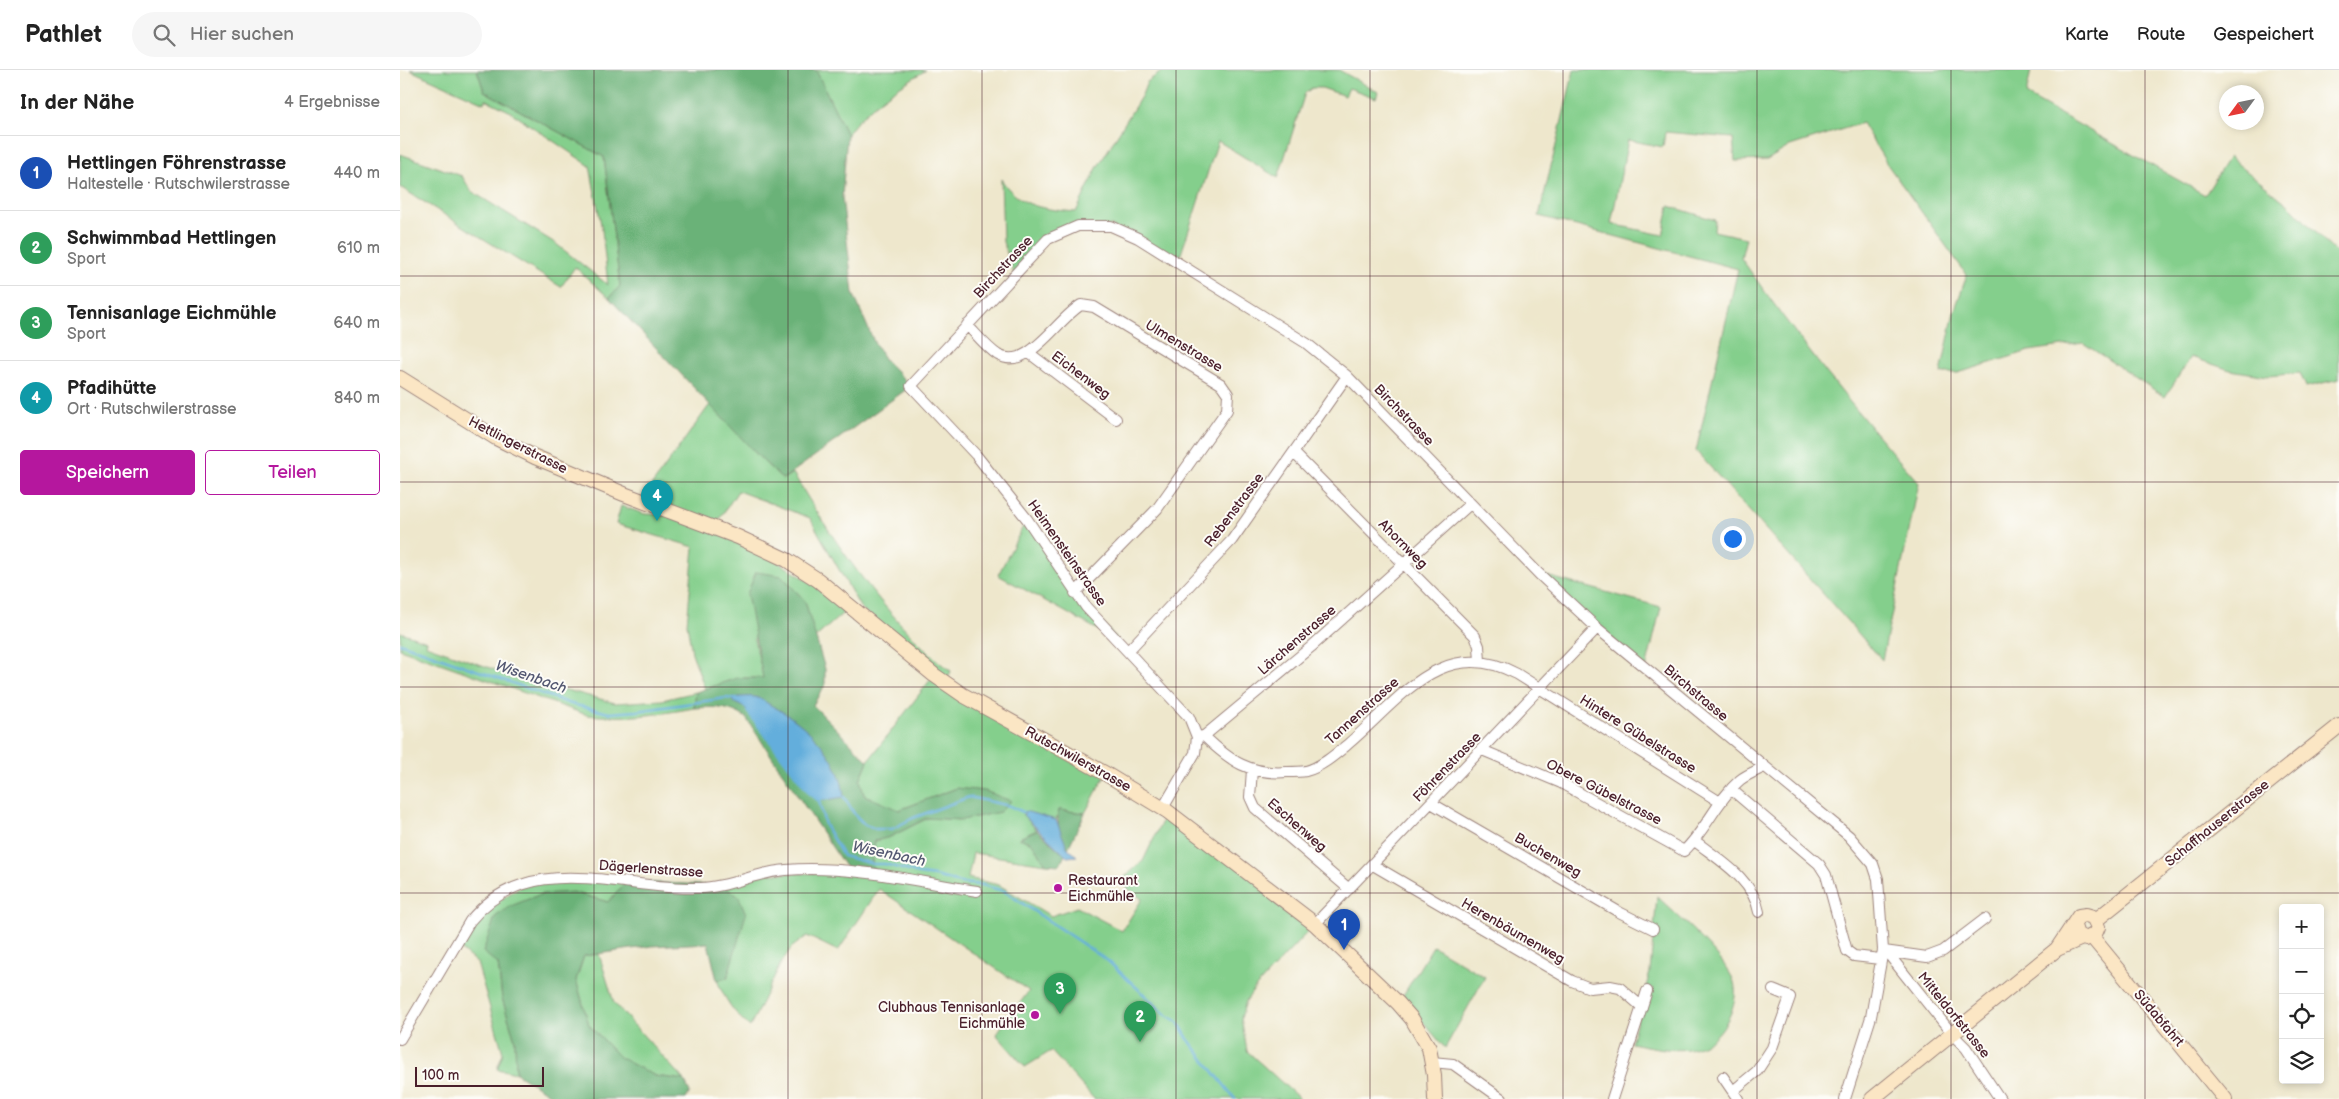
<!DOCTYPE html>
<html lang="de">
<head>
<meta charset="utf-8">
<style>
	body { margin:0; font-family:"Balsamiq Sans",sans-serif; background:#f6f6f6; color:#222 }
	.controls { position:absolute; right:15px; bottom:15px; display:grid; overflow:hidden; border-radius:5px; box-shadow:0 2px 8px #0003 }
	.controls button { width:45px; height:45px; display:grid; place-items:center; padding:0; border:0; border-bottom:1px solid #e0e0e0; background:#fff; color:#222; font:25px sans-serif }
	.compass { position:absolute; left:1819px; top:15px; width:45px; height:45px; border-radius:50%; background:#fff; box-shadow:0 2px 8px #0003; rotate:237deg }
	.scale { position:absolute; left:15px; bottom:12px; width:129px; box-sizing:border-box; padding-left:5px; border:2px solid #4a1f2b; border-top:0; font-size:14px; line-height:18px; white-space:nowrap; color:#4a1f2b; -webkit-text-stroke:4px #fdfcf7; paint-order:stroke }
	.you { position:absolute; left:1332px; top:468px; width:18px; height:18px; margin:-12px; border:4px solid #fff; border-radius:50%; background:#1a73e8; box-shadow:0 0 0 8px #1a73e833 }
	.badge { display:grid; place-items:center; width:32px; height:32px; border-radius:50%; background:#b5179e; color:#fff; font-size:16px; font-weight:700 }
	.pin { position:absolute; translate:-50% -41px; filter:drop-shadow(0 1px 2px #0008) }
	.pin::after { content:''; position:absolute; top:26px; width:18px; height:15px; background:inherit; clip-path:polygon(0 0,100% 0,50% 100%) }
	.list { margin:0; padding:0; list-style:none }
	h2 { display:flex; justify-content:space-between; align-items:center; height:65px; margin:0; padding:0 20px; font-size:21px }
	h2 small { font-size:16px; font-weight:400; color:#767676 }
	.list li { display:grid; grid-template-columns:32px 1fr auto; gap:15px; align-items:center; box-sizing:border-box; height:75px; padding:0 20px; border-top:1px solid #e0e0e0 }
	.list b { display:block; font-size:19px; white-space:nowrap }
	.list p { margin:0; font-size:16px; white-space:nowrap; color:#767676 }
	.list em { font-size:16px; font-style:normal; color:#767676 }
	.actions { display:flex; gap:10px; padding:15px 20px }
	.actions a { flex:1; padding:11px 0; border:1px solid #b5179e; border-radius:5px; text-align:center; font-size:18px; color:#b5179e }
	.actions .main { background:#b5179e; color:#fff }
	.icon { flex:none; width:28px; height:28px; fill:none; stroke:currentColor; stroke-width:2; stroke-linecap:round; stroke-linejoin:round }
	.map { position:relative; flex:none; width:1939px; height:1029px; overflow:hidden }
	header { display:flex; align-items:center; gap:30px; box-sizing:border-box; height:70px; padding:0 25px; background:#fff; border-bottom:1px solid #e0e0e0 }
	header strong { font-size:24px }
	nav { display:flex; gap:28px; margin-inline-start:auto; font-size:18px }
	.search { width:350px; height:45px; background:#f6f6f6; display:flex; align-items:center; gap:12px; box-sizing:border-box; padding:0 18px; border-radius:28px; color:#767676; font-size:19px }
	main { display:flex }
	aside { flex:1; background:#fff }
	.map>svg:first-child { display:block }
	.green { fill:#84cf8c; stroke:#67775c }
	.forest { fill:#6bb278; stroke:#5a6852 }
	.water { fill:#64aedc; stroke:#576684 }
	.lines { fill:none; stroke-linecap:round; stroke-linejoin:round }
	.stream { stroke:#64aedc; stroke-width:2.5 }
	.street-casing { stroke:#9c837c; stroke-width:12 }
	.secondary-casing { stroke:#9c837c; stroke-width:16 }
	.street { stroke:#fff; stroke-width:10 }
	.secondary { stroke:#fbe6c4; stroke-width:14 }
	.grid { fill:none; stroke:#4a1f2b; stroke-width:1; stroke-opacity:0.55 }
	.poi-dot { fill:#b5179e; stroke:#fdfcf7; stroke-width:2 }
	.labels { text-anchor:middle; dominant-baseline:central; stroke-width:4; stroke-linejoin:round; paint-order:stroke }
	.street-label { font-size:14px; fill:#4a1f2b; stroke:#fdfcf7 }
	.poi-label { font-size:14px; fill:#4a1f2b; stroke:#fdfcf7; text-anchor:start }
	.water-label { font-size:15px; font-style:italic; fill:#545872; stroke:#fdfcf7 }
</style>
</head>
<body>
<header>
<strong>Pathlet</strong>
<div class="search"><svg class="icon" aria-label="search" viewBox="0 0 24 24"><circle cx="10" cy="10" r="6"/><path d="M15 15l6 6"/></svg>Hier suchen</div>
<nav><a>Karte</a><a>Route</a><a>Gespeichert</a></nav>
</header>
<main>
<aside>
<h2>In der Nähe<small>4 Ergebnisse</small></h2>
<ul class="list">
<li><span class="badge" style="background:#1a4fb4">1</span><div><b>Hettlingen Föhrenstrasse</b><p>Haltestelle · Rutschwilerstrasse</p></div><em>440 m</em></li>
<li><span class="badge" style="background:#2e9e5b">2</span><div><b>Schwimmbad Hettlingen</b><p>Sport</p></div><em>610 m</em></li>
<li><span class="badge" style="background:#2e9e5b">3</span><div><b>Tennisanlage Eichmühle</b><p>Sport</p></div><em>640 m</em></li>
<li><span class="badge" style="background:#0f9aa8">4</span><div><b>Pfadihütte</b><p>Ort · Rutschwilerstrasse</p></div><em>840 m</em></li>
</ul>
<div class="actions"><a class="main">Speichern</a><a>Teilen</a></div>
</aside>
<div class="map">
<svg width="1939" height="1029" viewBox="0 0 1939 1029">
	<rect width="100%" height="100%" fill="#fdfcf7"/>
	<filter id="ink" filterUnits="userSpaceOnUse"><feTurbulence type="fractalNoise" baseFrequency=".02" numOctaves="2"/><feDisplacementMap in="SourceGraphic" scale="10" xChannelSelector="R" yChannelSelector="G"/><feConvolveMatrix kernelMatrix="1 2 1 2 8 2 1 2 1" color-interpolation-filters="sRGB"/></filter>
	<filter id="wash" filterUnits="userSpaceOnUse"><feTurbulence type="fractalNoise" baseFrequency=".0096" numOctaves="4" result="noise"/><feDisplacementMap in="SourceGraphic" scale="20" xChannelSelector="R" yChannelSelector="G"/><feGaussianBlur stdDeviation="1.12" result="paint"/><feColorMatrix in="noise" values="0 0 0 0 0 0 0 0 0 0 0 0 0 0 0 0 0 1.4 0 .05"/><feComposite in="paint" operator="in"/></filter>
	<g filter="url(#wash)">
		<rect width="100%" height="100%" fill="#eee7cc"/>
		<path class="green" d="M10,0H77L84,21L204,87L220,216L209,228L175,197L161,217L0,117V84L62,106L71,121L155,173L208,215L202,160L190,96L109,41L85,29L84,33Z
			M416,0H526C496,19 467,35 447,65L422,17Z
			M764,0H939L978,22L976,28L949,18L945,26L922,18H912L905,23L878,108L818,71L778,193L711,156H678L648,169L614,204L603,172L601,109C620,138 644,139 676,142L697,98L742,25L747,12Z
			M1174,0H1631L1626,25L1805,125L1829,87L1890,136L1939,186V309L1906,317L1900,303L1868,306L1830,300L1791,287L1765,327L1683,273L1629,281L1558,303H1541L1554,242L1567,205L1487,94L1462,53L1390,76L1367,90L1335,91L1333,68L1265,62L1263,77L1228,70L1211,154L1263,165L1269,136L1315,150L1314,161L1346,168L1341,188C1396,267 1455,341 1519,413L1482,590L1296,381L1338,199L1139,146Z
			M311,333L363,391L383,409L393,403C429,463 467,521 517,571C528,582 539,593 551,601L546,613L706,704L685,743L659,740L656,750L623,742V745L637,760L620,768L632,773L646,794L573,783L568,808L599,815L651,846L677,837L722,861L742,829L719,812L743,791L767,741L915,854L855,918L846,931L841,948L847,981L900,1029H694L651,981L625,997L596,964L629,921L479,819L438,881L407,866L391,878L380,895L350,957C334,943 325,930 317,910L328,908L325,816L362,803L473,804L472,787L475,771L490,767L528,748L562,750L557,718L499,740L464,726L460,710L468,691L534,605L460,537L410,448L338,421L314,457L338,467L450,537L415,568L405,531L382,506L354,569L364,608H337L305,619L292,583L287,554L294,477L216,454L221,436L245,444L264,445L241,430Z
			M627,449L675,523L720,572L598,505Z
			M1139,504L1261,537L1246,599Z
			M0,562L27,571L26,575L107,604L215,633L262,630L296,622L294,638C256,645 226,649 187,645L0,579Z
			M227,811L208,832L173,822L98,894L102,928L115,970L116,1003L97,999L103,983L77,893L56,876L70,851L125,813Z
			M1257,826C1279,848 1317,879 1332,907C1338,919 1335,935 1329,947C1308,990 1271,981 1231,973L1250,902Z
			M1033,876L1085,907L1045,978L1002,927Z
			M199,884L214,933L284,1010L255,1006L219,988L189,955L176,910L184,886Z"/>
		<path class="forest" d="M77,0H416L447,65L442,127L453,223L475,274L485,290L511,316L383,409L363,391L209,228L220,216L204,87L84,21Z
			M356,502L382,506L405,531L425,599V615L413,635L468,691L460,710L464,725L499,740L557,718L585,721L611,731L600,742L562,750L527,748L490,767L475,771L472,787L473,804L448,801L346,648C329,636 315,637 294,638L296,622L337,608H363L347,524Z
			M659,740L685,743L660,795L646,794L632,773L619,768L637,760L661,782C663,765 655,753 659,740Z
			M227,811L325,816L339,827L346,844L327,908L317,910L308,873L252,876L184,886L176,910L189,955L219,987L255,1006L284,1010L290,1022L286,1029H157L116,1003L115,970L102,928L98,894L83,882L95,847L111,836L141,824L173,822L208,832Z"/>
		<path class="water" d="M339,627C344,627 350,626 355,627C360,628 367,633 372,636C406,653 441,687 444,727L419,731L410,724L345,638L333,632L332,628Z
			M625,741L656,750L667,777L677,786L667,787L623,745Z"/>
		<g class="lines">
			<path class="stream" d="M0,573L171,634L209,643L237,641L326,628L333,629
				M347,641L410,724L419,731L425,755L443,786L473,794H485L519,804L535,806L560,813L582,815L604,821L708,891L765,944L778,952L788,969L835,1029
				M444,727L455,745L465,755L476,759H492L513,748L569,727L610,736L623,742"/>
		</g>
	</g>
	<g filter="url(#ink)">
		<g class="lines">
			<defs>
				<path id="street" d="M567,255C576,264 587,278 598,285C628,302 656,250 681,235L694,237L821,314L828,324L827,340L757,439L675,523
					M629,283L716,349
					M894,383L1075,566L1079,576L1080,591
					M728,581L832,470L947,306
					M804,666C830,691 850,705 887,702C893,702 900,702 906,701C921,697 936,684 948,674C999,631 1042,564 1117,604L1320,732
					M797,667L789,647L686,537L627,449L576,385L511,316L648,169L678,156H711L738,168L906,273L947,306L1139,504L1197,558L1449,766L1473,794L1478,809L1483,880L1471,947L1445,1029
					M1082,680L1161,713L1284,781C1306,760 1317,730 1340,710C1346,705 1356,701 1364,697
					M852,700L850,727L855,738L949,819
					M1332,720L1419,794L1426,805L1447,881L1454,886L1480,889
					M1031,733L1219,842L1253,859
					M763,738L795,683L797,667L804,666L911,577L1070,434
					M1295,771C1319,790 1353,809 1359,842
					M973,795L1172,911L1190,918L1210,916L1220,918L1242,937
					M915,854L1197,558
					M1483,880L1490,886L1552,964L1566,978L1600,1029
					M1484,881L1527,887L1543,881L1585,849
					M0,969L70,851C130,777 222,821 301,818C331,817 356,802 386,800C449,795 515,811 577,821
					M1032,992L1053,994L1102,1029
					M1323,1007L1338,1029
					M1333,1021L1357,1001L1372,978L1390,927L1373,920
					M1212,1029L1247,921"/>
				<path id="secondary" d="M0,308L96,368L135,387L224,424L338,467L387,490L418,510L534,605L563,625L706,704L767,741L915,854L998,933L1012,949L1029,978L1034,1005L1035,1029
					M1696,850L1939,656
					M1692,867L1825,1029
					M1657,879L1679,846L1686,845L1693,847L1698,857L1695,864L1686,869L1677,865L1674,856
					M1472,1029L1657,879L1682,868"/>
			</defs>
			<use href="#street" class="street-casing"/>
			<use href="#secondary" class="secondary-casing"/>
			<use href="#street" class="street"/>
			<use href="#secondary" class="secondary"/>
		</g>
	</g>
	<path class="grid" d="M194,0V1029M388,0V1029M582,0V1029M776,0V1029M970,0V1029M1163,0V1029M1357,0V1029M1551,0V1029M1745,0V1029M0,206H1939M0,412H1939M0,617H1939M0,823H1939"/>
	<g class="poi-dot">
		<circle cx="658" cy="818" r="5"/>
		<circle cx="635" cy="945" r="5"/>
	</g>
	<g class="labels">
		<g class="street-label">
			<text transform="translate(603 197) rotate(-47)">Birchstrasse</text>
			<text transform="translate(784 276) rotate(31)">Ulmenstrasse</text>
			<text transform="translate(681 305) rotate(37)">Eichenweg</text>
			<text transform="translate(1004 345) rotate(46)">Birchstrasse</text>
			<text transform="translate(118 375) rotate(27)">Hettlingerstrasse</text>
			<text transform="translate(834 440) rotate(-53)">Rebenstrasse</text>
			<text transform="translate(1003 474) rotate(45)">Ahornweg</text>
			<text transform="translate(667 483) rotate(55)">Heimensteinstrasse</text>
			<text transform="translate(897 570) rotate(-41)">Lärchenstrasse</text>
			<text transform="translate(1296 623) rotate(40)">Birchstrasse</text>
			<text transform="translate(962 641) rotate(-42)">Tannenstrasse</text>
			<text transform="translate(1238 664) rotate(32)">Hintere Gübelstrasse</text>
			<text transform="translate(678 689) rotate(29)">Rutschwilerstrasse</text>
			<text transform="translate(1047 697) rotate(-46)">Föhrenstrasse</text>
			<text transform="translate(1204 722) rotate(27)">Obere Gübelstrasse</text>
			<text transform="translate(1817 753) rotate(-39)">Schaffhauserstrasse</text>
			<text transform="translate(897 755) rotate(41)">Eschenweg</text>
			<text transform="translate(1148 785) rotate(30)">Buchenweg</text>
			<text transform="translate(251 799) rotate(4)">Dägerlenstrasse</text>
			<text transform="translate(1113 861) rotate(30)">Herenbäumenweg</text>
			<text transform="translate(1554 945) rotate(51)">Mitteldorfstrasse</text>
			<text transform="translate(1759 948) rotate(50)">Südabfahrt</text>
		</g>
		<g class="poi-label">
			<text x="668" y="810">Restaurant<tspan x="668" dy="16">Eichmühle</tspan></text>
			<text x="625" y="937" text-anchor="end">Clubhaus Tennisanlage<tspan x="625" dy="16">Eichmühle</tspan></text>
		</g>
		<g class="water-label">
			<text transform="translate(131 607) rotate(19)">Wisenbach</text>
			<text transform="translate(489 784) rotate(12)">Wisenbach</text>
		</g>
	</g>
</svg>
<div class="controls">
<button>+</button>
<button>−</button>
<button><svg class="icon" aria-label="locate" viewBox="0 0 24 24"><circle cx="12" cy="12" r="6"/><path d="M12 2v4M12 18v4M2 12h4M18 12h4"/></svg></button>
<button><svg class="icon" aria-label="layers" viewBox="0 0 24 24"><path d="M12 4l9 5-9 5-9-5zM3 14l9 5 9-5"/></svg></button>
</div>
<svg class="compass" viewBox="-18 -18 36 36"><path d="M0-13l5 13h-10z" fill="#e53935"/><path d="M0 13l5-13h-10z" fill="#767676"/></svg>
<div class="scale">100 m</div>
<div class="you"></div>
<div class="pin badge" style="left:944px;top:880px;background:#1a4fb4">1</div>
<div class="pin badge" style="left:740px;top:972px;background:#2e9e5b">2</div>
<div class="pin badge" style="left:660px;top:944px;background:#2e9e5b">3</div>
<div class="pin badge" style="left:257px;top:451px;background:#0f9aa8">4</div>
</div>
</main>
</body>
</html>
